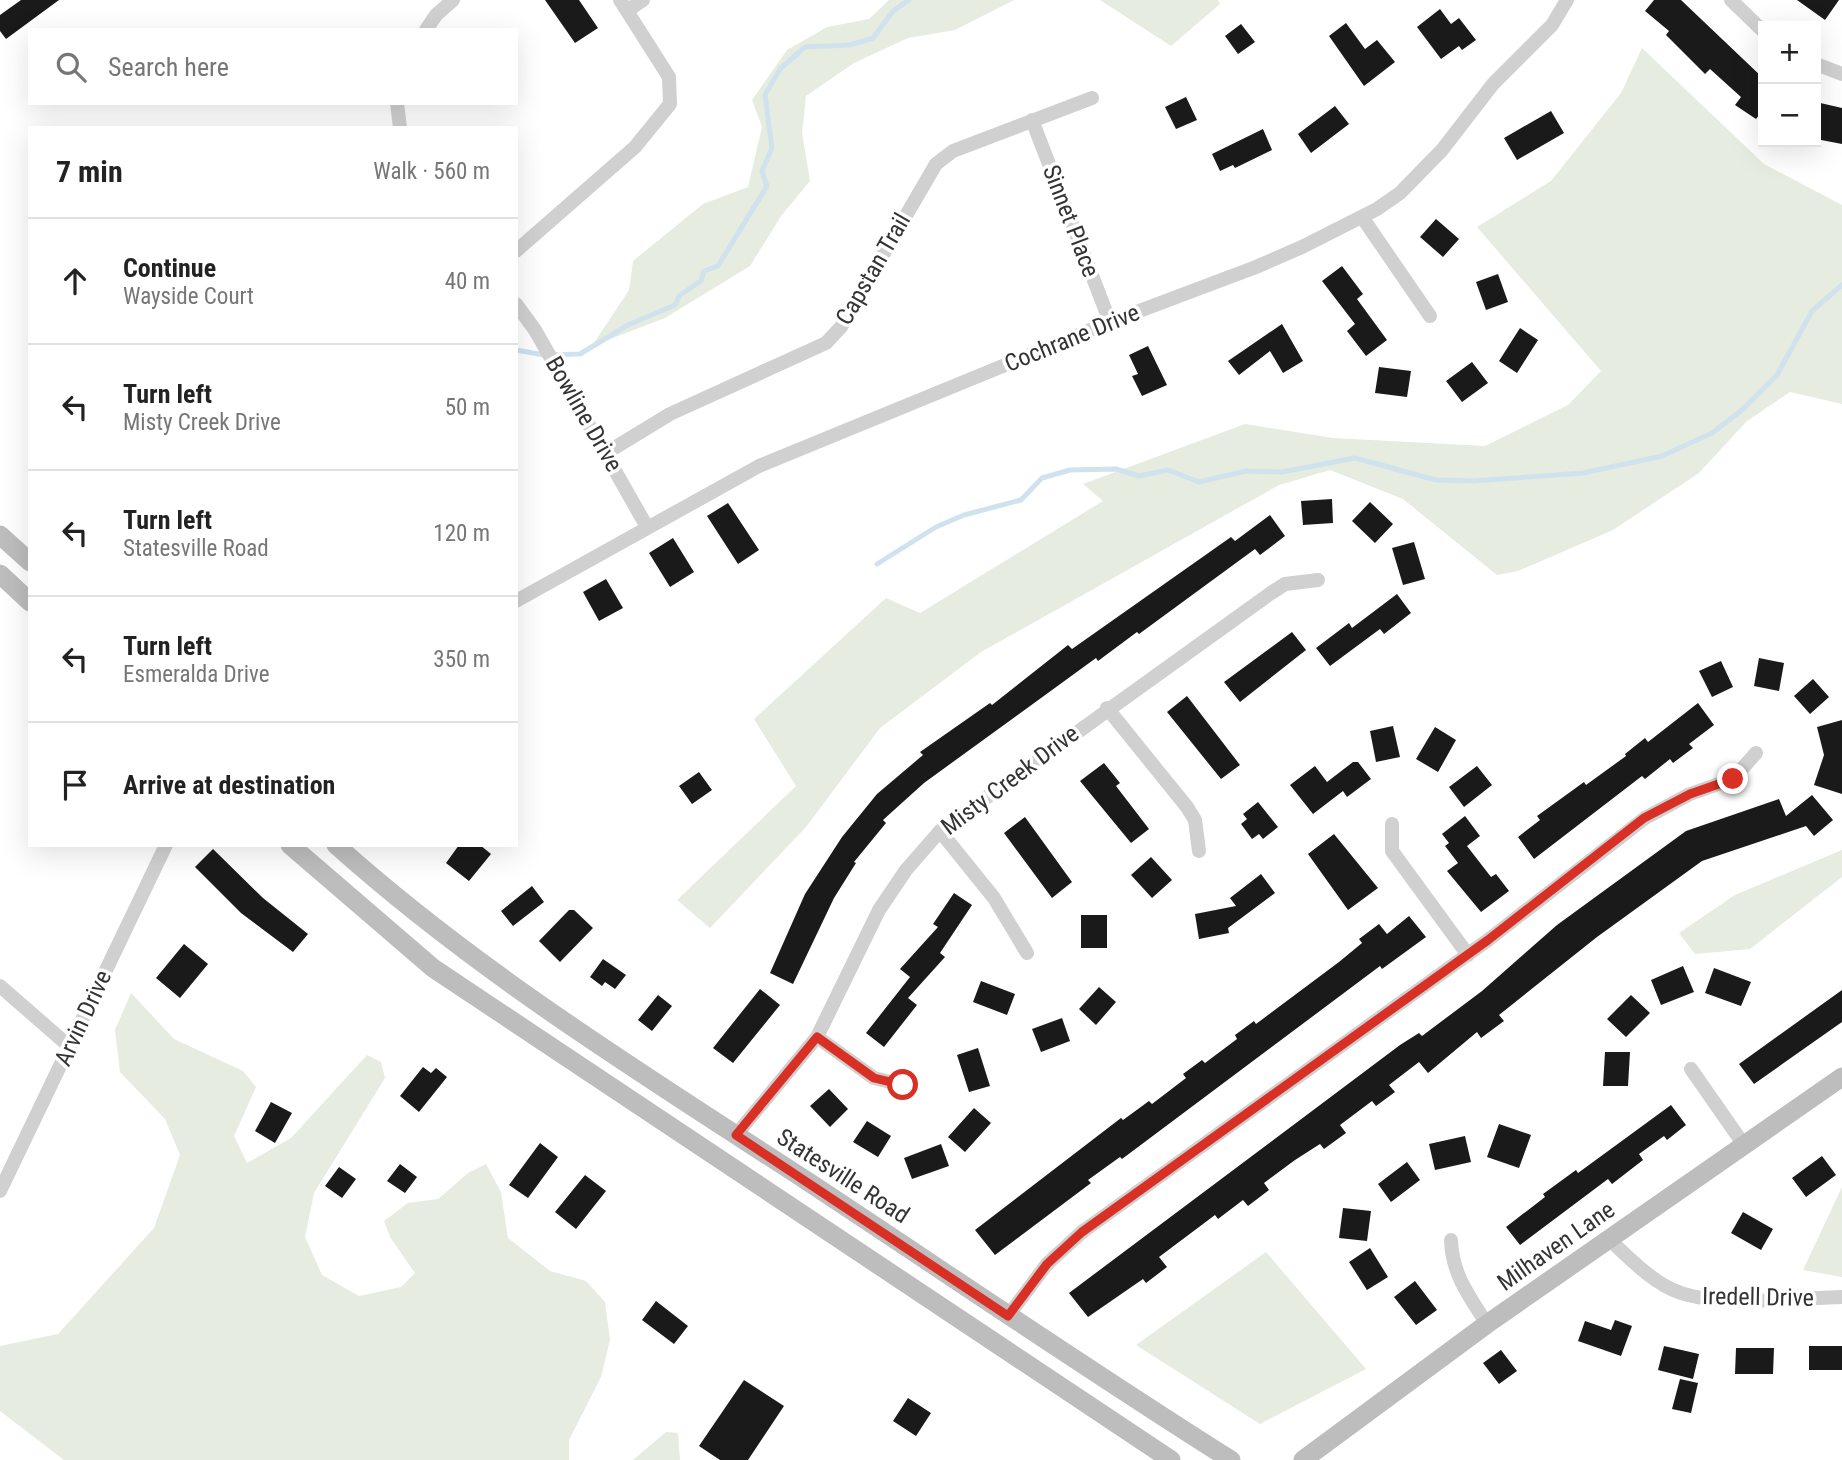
<!DOCTYPE html>
<html lang="en">
<head>
<meta charset="utf-8">
<style>
	body { margin:0; font-family:"Roboto Condensed",sans-serif; background:#f6f6f6; color:#222 }
	.controls { position:absolute; right:21px; top:21px; display:grid; overflow:hidden; border-radius:0px; box-shadow:0 7px 28px #0002 }
	.controls button { width:63px; height:63px; display:grid; place-items:center; padding:0; border:0; border-bottom:2px solid #e0e0e0; background:#fff; color:#222; font:35px sans-serif }
	.stop { position:absolute; width:21px; height:21px; margin:-16px; border:5px solid #d93025; border-radius:50%; background:#fff }
	.stop.end { background:#d93025; border-color:#fff; box-shadow:0 2px 7px #0008 }
	.list { margin:0; padding:0; list-style:none }
	h2 { display:flex; justify-content:space-between; align-items:center; height:91px; margin:0; padding:0 28px; font-size:30px }
	h2 small { font-size:23px; font-weight:400; color:#767676 }
	.list li { display:grid; grid-template-columns:46px 1fr auto; gap:21px; align-items:center; box-sizing:border-box; height:126px; padding:0 28px; border-top:2px solid #e0e0e0 }
	.list b { display:block; font-size:26px; white-space:nowrap }
	.list p { margin:0; font-size:23px; white-space:nowrap; color:#767676 }
	.list em { font-size:23px; font-style:normal; color:#767676 }
	.icon { flex:none; width:38px; height:38px; fill:none; stroke:currentColor; stroke-width:2; stroke-linecap:round; stroke-linejoin:round }
	.map { position:relative; flex:none; width:1842px; height:1460px; overflow:hidden }
	.search { position:absolute; background:#fff; box-shadow:0 7px 28px #0002; left:28px; top:28px; width:490px; height:77px; display:flex; align-items:center; gap:18px; box-sizing:border-box; padding:0 24px; border-radius:0px; color:#767676; font-size:26px }
	.panel { position:absolute; background:#fff; box-shadow:0 7px 28px #0002; left:28px; top:126px; width:490px; height:721px; border-radius:0px }
	.map>svg:first-child { display:block }
	.green { fill:#e6ecdf }
	.lines { fill:none; stroke-linecap:round; stroke-linejoin:round }
	.stream { stroke:#cfe2ee; stroke-width:5 }
	.building { fill:#1a1a1a }
	.street { stroke:#d0d0d0; stroke-width:14 }
	.secondary { stroke:#bdbdbd; stroke-width:19 }
	.route { stroke:#d93025; stroke-width:9 }
	.labels { text-anchor:middle; dominant-baseline:central; stroke-width:7; stroke-linejoin:round; paint-order:stroke }
	.street-label { font-size:24px; fill:#333; stroke:#fff }
</style>
</head>
<body>
<div class="map">
<svg width="1842" height="1460" viewBox="0 0 1842 1460">
	<rect width="100%" height="100%" fill="#fff"/>
	<path class="green" d="M889,0H1014L955,30L908,38L854,63L806,96L802,133L810,181L781,216L750,266L665,318L592,346L629,290L633,261L703,204L748,187L762,127L752,100L787,50L827,27L869,19Z
		M1100,0H1218L1220,4L1171,46Z
		M1642,48L1764,164L1842,205V404L1790,392L1747,421L1699,473L1613,530L1518,571L1497,575L1403,499L1330,470L1279,485L981,652L880,728L806,827L710,928L677,900L796,786L754,719L886,598L920,613L1103,501L1083,484L1245,424L1333,438L1485,446L1568,405L1601,371L1477,227L1551,181L1621,93Z
		M1842,850V877L1750,949L1695,954L1679,933L1735,895Z
		M131,993L174,1039L243,1071L256,1087L234,1136L247,1163L291,1138L367,1055L381,1062L385,1078L314,1193L305,1237L322,1275L359,1296L401,1287L415,1273L390,1237L384,1221L408,1203L438,1199L468,1173L486,1164L501,1192L508,1238L550,1271L586,1281L605,1302L610,1340L601,1377L569,1440V1460H64L0,1411V1346L58,1334L154,1228L180,1155L165,1119L120,1072L115,1030Z
		M1842,1187V1277L1803,1270Z
		M1266,1252L1366,1369L1260,1424L1136,1345Z
		M666,1432L678,1433L680,1460H633Z"/>
	<g class="lines">
		<path class="stream" d="M516,350L544,355L580,354L628,325L675,305L680,295L701,281L704,271L718,266L767,186L762,171L772,148L765,95L780,69L805,47L850,45L873,38L893,11L909,0
			M877,564L936,527L964,515L1021,500L1042,478L1070,470L1116,469L1139,476L1168,470L1199,482L1246,471L1282,472L1355,458L1436,480L1473,481L1583,473L1662,456L1712,433L1742,410L1777,375L1812,311L1842,285"/>
	</g>
	<path class="building" d="M21,0H59L6,39L0,31V15Z
		M545,0H579L598,28L575,43Z
		M1654,0H1681L1763,78V110L1756,119L1735,105L1741,97L1710,69L1705,74L1666,35L1669,31L1645,11Z
		M1797,0H1839L1825,20Z
		M1440,9L1451,24L1459,18L1476,40L1462,50L1459,46L1441,59L1417,27Z
		M1346,23L1365,49L1377,40L1395,62L1364,86L1329,36Z
		M1241,24L1255,42L1238,54L1225,36Z
		M1186,97L1197,120L1176,129L1165,107Z
		M1816,102L1842,108V144L1816,139Z
		M1335,106L1349,124L1311,153L1298,134Z
		M1551,111L1564,133L1517,160L1504,138Z
		M1263,129L1272,150L1235,168L1233,165L1220,171L1212,154Z
		M1436,219L1459,239L1443,257L1420,237Z
		M1342,266L1363,294L1357,299L1387,340L1366,356L1347,331L1355,324L1322,281Z
		M1498,274L1508,302L1486,310L1476,282Z
		M1282,324L1303,361L1283,373L1270,351L1239,375L1228,361Z
		M1520,328L1538,340L1517,373L1499,361Z
		M1148,346L1167,385L1142,396L1132,376L1138,374L1129,355Z
		M1472,362L1488,383L1462,402L1446,381Z
		M1379,367L1411,371L1407,397L1375,393Z
		M1332,499L1333,523L1303,525L1301,501Z
		M1370,502L1393,524L1375,543L1352,521Z
		M728,503L759,550L738,564L707,516Z
		M1270,515L1285,536L1260,555L1255,549L1139,634L1137,632L1098,661L1096,658L924,783L883,820L886,823L854,862L856,863L834,898L793,984L770,973L805,894L842,837L877,794L923,755L920,752L990,703L992,705L1068,645L1072,649L1231,537L1235,541Z
		M673,538L694,572L670,587L649,553Z
		M1414,542L1425,579L1403,585L1392,548Z
		M606,579L623,608L599,621L583,592Z
		M1397,594L1411,613L1384,634L1380,629L1330,666L1316,648L1349,623L1352,628Z
		M1292,632L1306,650L1240,702L1224,682Z
		M1759,658L1784,663L1779,691L1754,686Z
		M1721,661L1733,687L1712,697L1699,671Z
		M1813,679L1829,697L1810,714L1794,696Z
		M1187,696L1240,765L1221,779L1167,712Z
		M1698,703L1714,725L1689,744L1693,748L1673,763L1670,759L1645,779L1642,776L1534,859L1518,837L1540,820L1537,816L1584,782L1586,785L1626,756L1625,754L1645,738L1648,742Z
		M1842,720V794L1814,785L1824,755L1817,727Z
		M1393,726L1400,757L1376,762L1370,731Z
		M1435,727L1456,740L1438,772L1416,759Z
		M1353,762H1358L1371,779L1347,797L1343,791L1313,814L1290,785L1315,766L1327,782Z
		M1104,763L1120,783L1116,786L1149,829L1131,843L1080,781Z
		M1477,766L1492,785L1464,807L1449,787Z
		M699,772L712,790L692,804L679,786Z
		M1812,795L1833,820L1814,836L1806,826L1702,861L1597,937L1499,1015L1504,1021L1481,1038L1477,1032L1428,1073L1419,1062L1389,1085L1395,1092L1376,1106L1372,1101L1340,1125L1346,1133L1324,1149L1320,1144L1295,1160L1264,1183L1269,1190L1248,1206L1243,1200L1218,1219L1215,1215L1159,1257L1167,1267L1146,1283L1143,1279L1088,1317L1069,1293L1400,1045L1419,1033L1422,1036L1482,991L1557,925L1686,831L1779,799L1786,816Z
		M1258,802L1278,827L1263,839L1259,834L1252,839L1241,824L1247,819L1243,814Z
		M1465,816L1480,836L1467,846L1491,877L1496,874L1509,891L1481,912L1447,871L1458,863L1445,846L1449,843L1442,834Z
		M1025,817L1072,882L1052,898L1004,833Z
		M1334,834L1378,888L1348,910L1308,854Z
		M459,845H480L491,854L469,881L446,863Z
		M213,849L263,898L308,934L293,952L241,913L195,867Z
		M1151,857L1172,880L1152,898L1131,875Z
		M1261,874L1275,893L1228,928L1229,933L1199,939L1195,914L1236,906L1230,898Z
		M532,886L544,902L513,926L501,911Z
		M954,893L972,905L940,953L945,957L908,998L917,1005L884,1047L866,1033L910,977L900,969L938,927L933,924Z
		M569,910H574L593,928L560,962L539,941Z
		M1081,915H1107V948H1081Z
		M1409,916L1426,937L1382,969L1380,966L1122,1159L1120,1157L1088,1180L1091,1183L995,1255L975,1230L1121,1118L1123,1120L1149,1101L1152,1104L1186,1078L1183,1074L1202,1060L1205,1063L1237,1039L1235,1035L1254,1021L1256,1024L1339,962L1362,943L1359,939L1379,924L1387,934Z
		M184,944L208,964L180,998L156,978Z
		M603,959L626,975L615,989L605,982L602,986L590,977Z
		M1683,966L1694,992L1661,1005L1651,980Z
		M1714,968L1751,982L1741,1006L1705,993Z
		M981,981L1015,994L1007,1015L973,1002Z
		M1099,987L1116,1002L1096,1025L1079,1009Z
		M760,989L780,1005L733,1063L713,1048Z
		M1842,990V1022L1754,1084L1739,1064Z
		M658,995L672,1006L652,1031L638,1020Z
		M1631,995L1650,1013L1626,1037L1607,1019Z
		M1062,1018L1070,1041L1041,1052L1032,1029Z
		M978,1048L990,1086L969,1092L957,1055Z
		M1605,1052H1630L1628,1086H1603Z
		M423,1067L431,1073L436,1068L447,1077L419,1112L400,1096Z
		M829,1089L848,1109L830,1127L810,1106Z
		M271,1102L292,1113L275,1143L255,1131Z
		M1671,1105L1686,1125L1667,1140L1664,1136L1639,1154L1643,1160L1612,1184L1608,1179L1520,1245L1506,1227L1545,1197L1543,1194L1576,1170L1578,1173Z
		M974,1108L991,1123L965,1152L948,1137Z
		M867,1121L891,1136L878,1157L853,1142Z
		M1499,1124L1531,1135L1519,1168L1487,1157Z
		M1465,1136L1471,1162L1435,1170L1429,1144Z
		M540,1143L558,1157L528,1198L509,1185Z
		M941,1144L949,1166L912,1179L904,1158Z
		M1822,1156L1836,1175L1806,1197L1792,1178Z
		M1407,1162L1420,1180L1391,1202L1378,1184Z
		M400,1164L417,1177L405,1193L387,1181Z
		M339,1167L356,1179L342,1198L325,1186Z
		M585,1175L606,1191L576,1229L555,1212Z
		M1343,1208L1371,1211L1367,1241L1339,1238Z
		M1743,1212L1773,1229L1761,1250L1731,1233Z
		M1370,1248L1388,1277L1367,1290L1349,1262Z
		M1415,1281L1437,1310L1416,1325L1394,1297Z
		M656,1301L688,1326L674,1344L642,1320Z
		M1615,1320L1632,1326L1621,1356L1578,1341L1585,1321L1611,1330Z
		M1664,1346L1699,1354L1693,1379L1658,1370Z
		M1809,1346H1842V1370H1809Z
		M1736,1348H1774L1773,1374H1735Z
		M1501,1350L1517,1371L1499,1384L1483,1363Z
		M1680,1379L1698,1383L1691,1413L1672,1409Z
		M744,1380L784,1406L748,1460H720L699,1446Z
		M908,1398L931,1413L916,1436L893,1421Z"/>
	<g class="lines">
		<path class="street" d="M1731,0L1763,31
			M627,11L643,0
			M426,30L436,15L453,0
			M1816,64L1842,74
			M397,103L400,128
			M1032,120L1110,322
			M1362,217L1430,316
			M516,251L635,147L670,104L669,77L620,0
			M516,304L535,330L647,527
			M606,453L670,414L826,343L841,327L936,164L953,151L1092,98
			M516,601L759,466L1110,322L1256,267L1302,247L1377,209L1400,193L1442,150L1493,84L1552,25L1567,0
			M1107,708L1187,807L1195,820L1199,851
			M1392,824V851L1468,955
			M940,831L994,898L1027,953
			M0,986L70,1047
			M817,1037L874,1078L903,1085
			M1691,1069L1744,1145
			M736,1135L817,1037L879,910L906,870L940,831L1271,593L1285,584L1318,580
			M0,1191L166,845
			M1609,1239C1629,1258 1655,1285 1681,1293C1722,1307 1798,1298 1842,1297
			M1451,1240C1452,1274 1469,1296 1487,1324
			M1008,1316L1047,1264L1082,1232L1488,940L1645,818L1690,794L1733,779L1756,753"/>
		<path class="secondary" d="M0,535L30,562
			M0,574L30,602
			M290,845L433,968L1171,1460
			M336,845C480,974 646,1076 807,1181C948,1274 1088,1370 1231,1460
			M1303,1460L1487,1324L1842,1077"/>
	</g>
	<g class="lines">
		<path class="route" d="M903,1085L874,1078L817,1037L736,1135L1008,1316L1047,1264L1082,1232L1488,940L1644,818L1690,794L1733,779"/>
	</g>
	<g class="labels">
		<g class="street-label">
			<text transform="translate(1071 221) rotate(69)">Sinnet Place</text>
			<text transform="translate(873 269) rotate(-60)">Capstan Trail</text>
			<text transform="translate(1072 338) rotate(-22)">Cochrane Drive</text>
			<text transform="translate(584 414) rotate(60)">Bowline Drive</text>
			<text transform="translate(1010 780) rotate(-37)">Misty Creek Drive</text>
			<text transform="translate(83 1018) rotate(-65)">Arvin Drive</text>
			<text transform="translate(843 1176) rotate(33)">Statesville Road</text>
			<text transform="translate(1556 1246) rotate(-35)">Milhaven Lane</text>
			<text transform="translate(1758 1297) rotate(1)">Iredell Drive</text>
		</g>
	</g>
</svg>
<div class="controls">
<button>+</button>
<button>−</button>
</div>
<div class="stop" style="left:903px;top:1085px"></div>
<div class="stop end" style="left:1733px;top:779px"></div>
<div class="search"><svg class="icon" aria-label="search" viewBox="0 0 24 24"><circle cx="10" cy="10" r="6"/><path d="M15 15l6 6"/></svg>Search here</div>
<section class="panel">
<h2>7 min<small>Walk · 560 m</small></h2>
<ul class="list">
<li><svg class="icon" aria-label="ahead" viewBox="0 0 24 24"><path d="M12 20V5M6 11l6-6 6 6"/></svg><div><b>Continue</b><p>Wayside Court</p></div><em>40 m</em></li>
<li><svg class="icon" aria-label="left" viewBox="0 0 24 24"><path d="M17 20v-9H6M10 6l-5 5 5 5"/></svg><div><b>Turn left</b><p>Misty Creek Drive</p></div><em>50 m</em></li>
<li><svg class="icon" aria-label="left" viewBox="0 0 24 24"><path d="M17 20v-9H6M10 6l-5 5 5 5"/></svg><div><b>Turn left</b><p>Statesville Road</p></div><em>120 m</em></li>
<li><svg class="icon" aria-label="left" viewBox="0 0 24 24"><path d="M17 20v-9H6M10 6l-5 5 5 5"/></svg><div><b>Turn left</b><p>Esmeralda Drive</p></div><em>350 m</em></li>
<li><svg class="icon" aria-label="arrive" viewBox="0 0 24 24"><path d="M6 21V4h12l-3 4 3 4H6"/></svg><div><b>Arrive at destination</b></div></li>
</ul>
</section>
</div>
</body>
</html>
